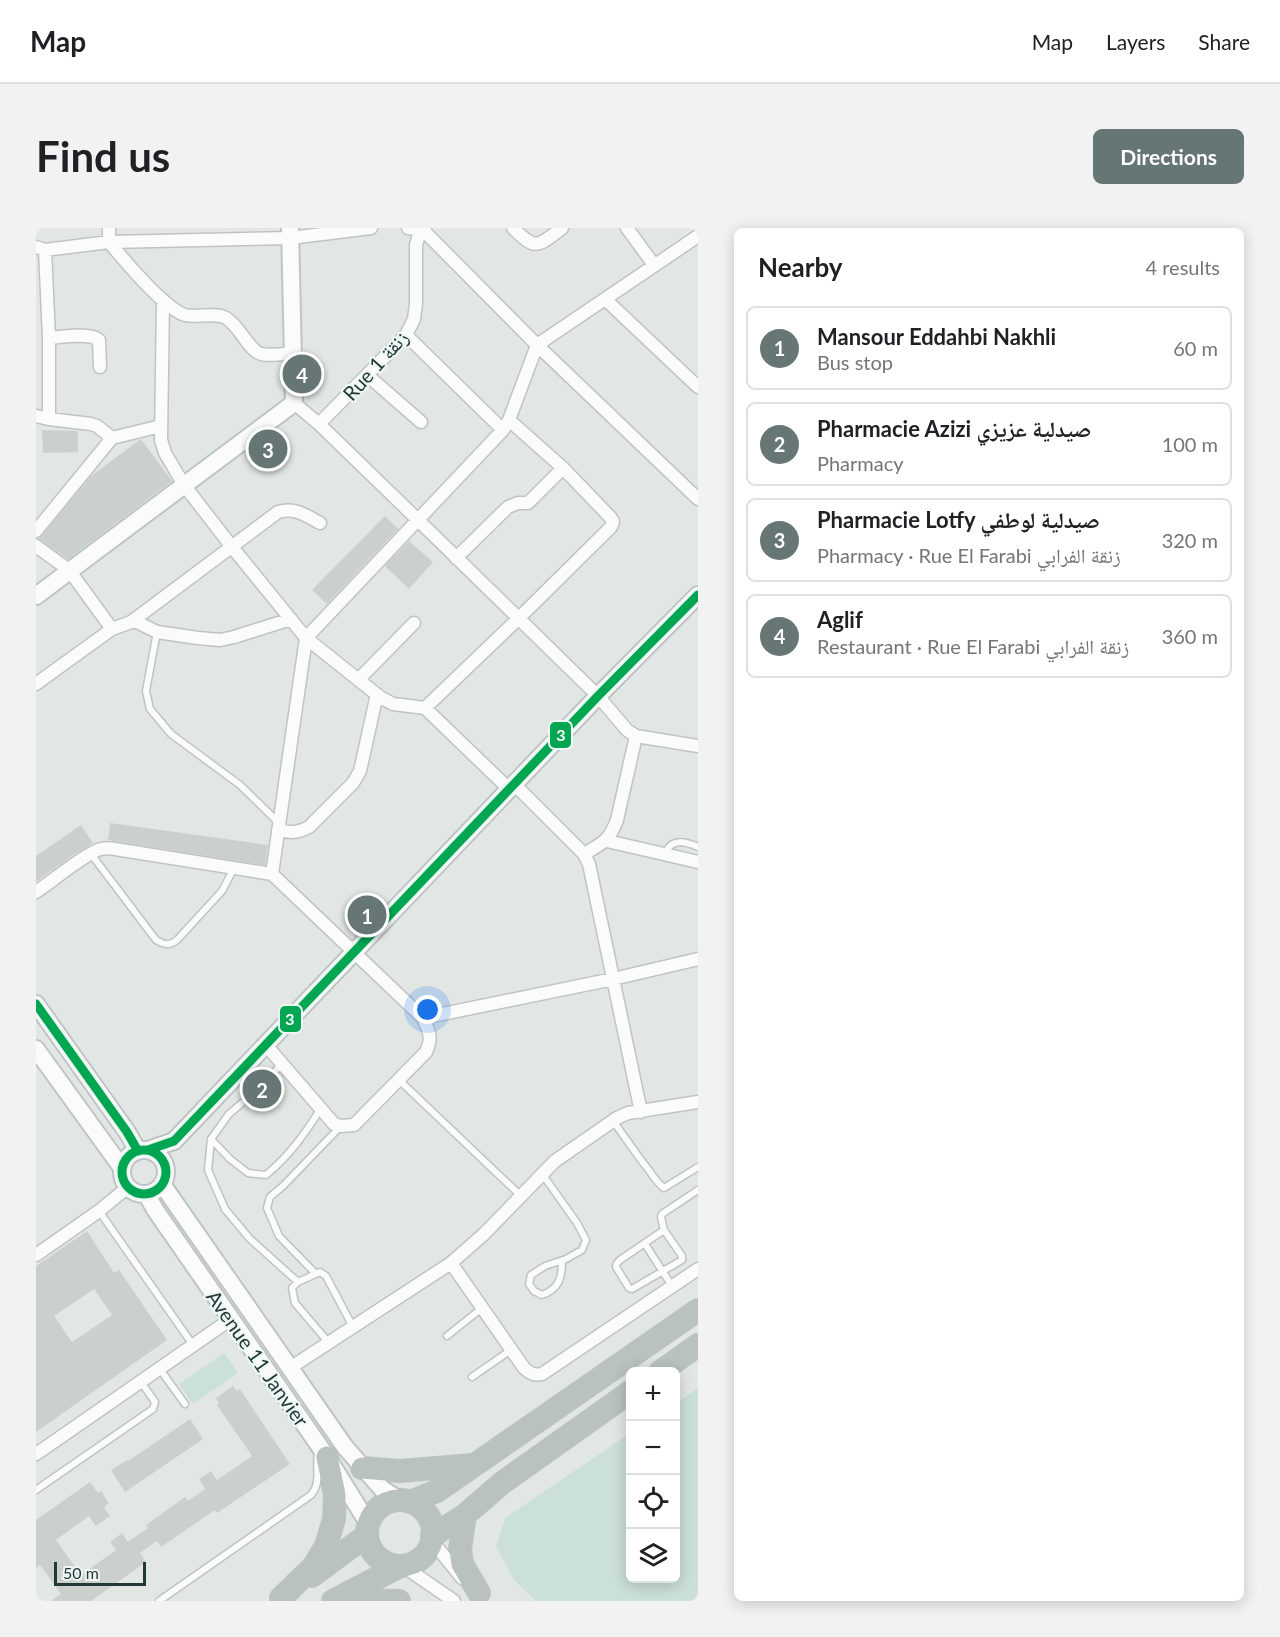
<!DOCTYPE html>
<html lang="en">
<head>
<meta charset="utf-8">
<style>
	body { margin:0; font-family:Lato,"Noto Naskh Arabic",sans-serif; background:#f2f2f2; color:#202124 }
	.controls { position:absolute; right:18px; bottom:18px; display:grid; overflow:hidden; border-radius:9px; box-shadow:0 3px 15px #0003 }
	.controls button { width:54px; height:54px; display:grid; place-items:center; padding:0; border:0; border-bottom:2px solid #e0e0e0; background:#fff; color:#202124; font:30px sans-serif }
	.scale { position:absolute; left:18px; bottom:15px; width:92px; box-sizing:border-box; padding-left:6px; border:3px solid #213938; border-top:0; font-size:16px; line-height:21px; white-space:nowrap; color:#213938; -webkit-text-stroke:4px #eff7f4; paint-order:stroke }
	.you { position:absolute; left:392px; top:782px; width:21px; height:21px; margin:-15px; border:4px solid #fff; border-radius:50%; background:#1a73e8; box-shadow:0 0 0 9px #1a73e833 }
	.badge { display:grid; place-items:center; width:39px; height:39px; border-radius:50%; background:#657675; color:#fff; font-size:20px; font-weight:700 }
	.pin { position:absolute; translate:-50% -50%; border:3px solid #fff; box-shadow:0 2px 6px #0006 }
	.list { margin:0; padding:0; list-style:none }
	h2 { display:flex; justify-content:space-between; align-items:center; height:78px; margin:0; padding:0 24px; font-size:26px }
	h2 small { font-size:20px; font-weight:400; color:#757577 }
	.list li { display:grid; grid-template-columns:39px 1fr auto; gap:18px; align-items:center; box-sizing:border-box; height:84px; margin:0 12px 12px; padding:0 12px; border:2px solid #e0e0e0; border-radius:9px }
	.list b { display:block; font-size:22px; white-space:nowrap }
	.list p { margin:0; font-size:20px; white-space:nowrap; color:#757577 }
	.list em { font-size:20px; font-style:normal; color:#757577 }
	.icon { flex:none; width:33px; height:33px; fill:none; stroke:currentColor; stroke-width:2; stroke-linecap:round; stroke-linejoin:round }
	.map { position:relative; flex:none; width:662px; height:1373px; overflow:hidden; border-radius:9px }
	header { display:flex; align-items:center; gap:36px; box-sizing:border-box; height:84px; padding:0 30px; background:#fff; border-bottom:2px solid #e0e0e0 }
	header strong { font-size:28px }
	nav { display:flex; gap:33px; margin-inline-start:auto; font-size:21px }
	.intro { display:flex; align-items:center; justify-content:space-between; box-sizing:border-box; height:144px; padding:0 36px }
	h1 { margin:0; font-size:42px }
	.button { padding:15px 27px; border-radius:9px; background:#657675; color:#fff; font-size:21px; font-weight:700 }
	main { display:flex; gap:36px; padding:0 36px }
	aside { flex:1; background:#fff; border-radius:9px; box-shadow:0 3px 15px #0003 }
	.map>svg:first-child { display:block }
	.green { fill:#cbe0d6 }
	.building { fill:#cbd0cf; fill-rule:evenodd }
	.lines { fill:none; stroke-linecap:round; stroke-linejoin:round }
	.lane-casing { stroke:#bfc4c3; stroke-width:9 }
	.street-casing { stroke:#bfc4c3; stroke-width:15 }
	.secondary-casing { stroke:#bec5c3; stroke-width:20 }
	.highway-casing { stroke:#bcc3c3; stroke-width:24 }
	.lane { stroke:#fbfbfb; stroke-width:6 }
	.street { stroke:#fbfbfb; stroke-width:12 }
	.secondary { stroke:#fbfbfb; stroke-width:16 }
	.highway { stroke:#b9c1c1; stroke-width:21 }
	.bus-1-casing { stroke:#eff7f4; stroke-width:14 }
	.bus-1 { stroke:#00a651; stroke-width:9 }
	.labels { text-anchor:middle; dominant-baseline:central; stroke-width:4.5; stroke-linejoin:round; paint-order:stroke }
	.street-label { font-size:20px; fill:#213938; stroke:#eff7f4 }
	.line-badge { stroke:#eff7f4; stroke-width:2 }
	.badge-label { font-size:16px; text-anchor:middle; font-weight:bold; fill:#fff }
</style>
</head>
<body>
<header>
<strong>Map</strong>
<nav><a>Map</a><a>Layers</a><a>Share</a></nav>
</header>
<div class="intro"><h1>Find us</h1><a class="button">Directions</a></div>
<main>
<div class="map">
<svg width="662" height="1373" viewBox="0 0 662 1373">
	<rect width="100%" height="100%" fill="#e2e7e6"/>
	<path class="green" d="M188,1125L202,1145L157,1176L143,1156Z
		M662,1160V1373H500L478,1352L460,1318L469,1290L594,1205V1350H640V1175Z"/>
	<path class="building" d="M6,202L42,203V224L7,225Z
		M105,211L136,253L32,331L3,311L55,248Z
		M349,288L362,301L291,376L276,362Z
		M373,313L397,334L373,361L349,338Z
		M74,595L232,617L229,637L72,612Z
		M45,597L57,615L37,627L0,654V628Z
		M51,1003L78,1045L83,1042L131,1112L0,1204V1038ZM58,1061L76,1087L36,1114L18,1088Z
		M197,1158L201,1163L204,1161L254,1236L181,1285L179,1282L125,1319L121,1313L104,1325L110,1334L55,1373H15L25,1366L4,1337L0,1340V1292L54,1254L62,1265L65,1263L73,1275L68,1279L74,1288L60,1298L53,1288L20,1312L45,1347L80,1322L74,1314L86,1305L92,1314L112,1300L110,1297L149,1269L152,1273L169,1261L163,1251L175,1243L181,1252L216,1228L181,1177L183,1175L180,1170Z
		M154,1191L167,1211L89,1264L75,1242L91,1232L92,1233Z"/>
	<g class="lines">
		<defs>
			<path id="lane" d="M121,404L110,463L114,481L135,506L204,557L243,595
				M55,626L120,712C129,717 133,718 141,712L186,663L198,640
				M629,626C635,610 649,613 662,619
				M246,836L219,864L193,886L175,911L172,942L189,981L214,1011L262,1054
				M363,852L485,968
				M577,893C589,909 600,926 612,941C618,949 621,955 628,960L662,939
				M175,911L194,931L212,945L230,947C253,928 269,906 285,880
				M507,947L541,995L550,1012L546,1022L530,1031L509,1038L495,1047L493,1056L498,1063L506,1067C523,1061 526,1050 526,1033
				M63,983L157,1117
				M628,1002L646,1028V1032L596,1061L593,1060L580,1039L581,1035L584,1032Z
				M628,1002L625,989L626,986L662,962
				M609,1016L636,1058
				M279,1045L243,1008L231,980L234,969L247,958L304,899
				M411,1108L446,1080
				M293,1115L259,1075L256,1060L262,1054L284,1044L290,1048L317,1099
				M123,1140L149,1176
				M436,1149L475,1122
				M0,1262L117,1181L119,1174L105,1154
				M123,1373L275,1267C286,1254 279,1241 282,1226"/>
			<path id="street" d="M73,0V14C87,31 129,81 149,87C162,90 179,84 190,90C203,97 213,123 225,126C235,128 248,126 258,125
				M372,0L387,2L501,117L662,271
				M477,0C500,23 501,19 526,0
				M591,0L618,37
				M0,19L9,22L73,14L254,10L335,0
				M9,22L13,110V191L55,196L61,198L76,210
				M569,71L662,159
				M127,72L125,212L129,225L148,257L196,319L270,410L344,469L357,476L389,480L473,561
				M370,107L467,202
				M13,110C26,109 53,104 63,112L64,139
				M331,147L385,194
				M258,175L283,196L382,292L562,468L591,502L600,508L662,518
				M0,188L13,191
				M283,196L370,107L378,91L380,76V17L382,10L389,0
				M0,303L76,210L125,198
				M0,318L33,342L76,401
				M420,330L472,279L482,275H492L527,240
				M95,394H101L121,404L162,410L184,412L198,409L255,391
				M323,451L378,395
				M0,456L76,401L95,394L242,284C259,279 269,287 284,295
				M389,480L482,391L575,299L577,294L575,290L527,240L473,192
				M478,556L548,626L553,636L605,884
				M242,602C254,605 262,605 273,599L317,555L324,543L341,466
				M571,613L662,634
				M548,626C567,615 573,613 581,592L600,508
				M0,664C14,655 51,624 65,621C70,620 75,620 79,621L236,646L270,410L467,202L473,192L501,117L662,8
				M387,790L577,751L662,731
				M229,816L298,896L305,898L318,897L390,824C397,809 393,804 387,790L236,646
				M0,1027L63,983L92,959
				M415,1035L488,1140C494,1145 498,1148 506,1146L662,1041
				M254,1140L415,1035L448,1006L519,933L581,890L592,885L662,874
				M0,1226L195,1091
				M396,1313L426,1350
				M367,1338L418,1373"/>
			<path id="secondary" d="M0,368L258,175L254,0
				M0,776L91,904L102,923
				M0,821L86,940
				M112,922L138,913L562,468L662,367
				M86 944a22 22 0 1 1 44 0a22 22 0 1 1-44 0Z
				M126,956L309,1219L346,1261L363,1272
				M110,966L120,983L291,1229L332,1295"/>
			<path id="highway" d="M624,1144L662,1117
				M326,1240L363,1243L437,1237
				M331 1305a33 33 0 1 1 66 0a33 33 0 1 1-66 0Z
				M374,1274L401,1263L662,1082
				M429,1287L424,1321L426,1336L443,1365
				M396,1308L429,1287L466,1255L594,1164
				M276,1348L331,1307
				M245,1370L278,1338L290,1318L298,1291L299,1267L291,1229
				M304,1371L363,1373
				M297,1373L364,1338"/>
		</defs>
		<use href="#lane" class="lane-casing"/>
		<use href="#street" class="street-casing"/>
		<use href="#secondary" class="secondary-casing"/>
		<use href="#highway" class="highway-casing"/>
		<use href="#lane" class="lane"/>
		<use href="#street" class="street"/>
		<use href="#secondary" class="secondary"/>
		<use href="#highway" class="highway"/>
		<defs>
			<path id="bus-1" d="M0,776L91,904L102,923
				M112,922L138,913L562,468L662,367
				M86 944a22 22 0 1 1 44 0a22 22 0 1 1-44 0Z"/>
		</defs>
		<use href="#bus-1" class="bus-1-casing"/>
		<use href="#bus-1" class="bus-1"/>
	</g>
	<g class="labels">
		<g class="street-label">
			<text transform="translate(339 137) rotate(-48)">Rue 1 زنقة</text>
			<text transform="translate(222 1130) rotate(55)">Avenue 11 Janvier</text>
		</g>
	</g>
	<g class="line-badge">
		<rect x="513" y="493" width="23" height="28" rx="6" fill="#00a651"/>
		<rect x="243" y="777" width="23" height="28" rx="6" fill="#00a651"/>
	</g>
	<g class="badge-label">
		<text x="525" y="513">3</text>
		<text x="254" y="797">3</text>
	</g>
</svg>
<div class="controls">
<button>+</button>
<button>−</button>
<button><svg class="icon" aria-label="locate" viewBox="0 0 24 24"><circle cx="12" cy="12" r="6"/><path d="M12 2v4M12 18v4M2 12h4M18 12h4"/></svg></button>
<button><svg class="icon" aria-label="layers" viewBox="0 0 24 24"><path d="M12 4l9 5-9 5-9-5zM3 14l9 5 9-5"/></svg></button>
</div>
<div class="scale">50 m</div>
<div class="you"></div>
<div class="pin badge" style="left:331px;top:687px">1</div>
<div class="pin badge" style="left:226px;top:861px">2</div>
<div class="pin badge" style="left:232px;top:221px">3</div>
<div class="pin badge" style="left:266px;top:146px">4</div>
</div>
<aside>
<h2>Nearby<small>4 results</small></h2>
<ul class="list">
<li><span class="badge">1</span><div><b>Mansour Eddahbi Nakhli</b><p>Bus stop</p></div><em>60 m</em></li>
<li><span class="badge">2</span><div><b>Pharmacie Azizi صيدلية عزيزي</b><p>Pharmacy</p></div><em>100 m</em></li>
<li><span class="badge">3</span><div><b>Pharmacie Lotfy صيدلية لوطفي</b><p>Pharmacy · Rue El Farabi زنقة الفرابي</p></div><em>320 m</em></li>
<li><span class="badge">4</span><div><b>Aglif</b><p>Restaurant · Rue El Farabi زنقة الفرابي</p></div><em>360 m</em></li>
</ul>
</aside>
</main>
</body>
</html>
